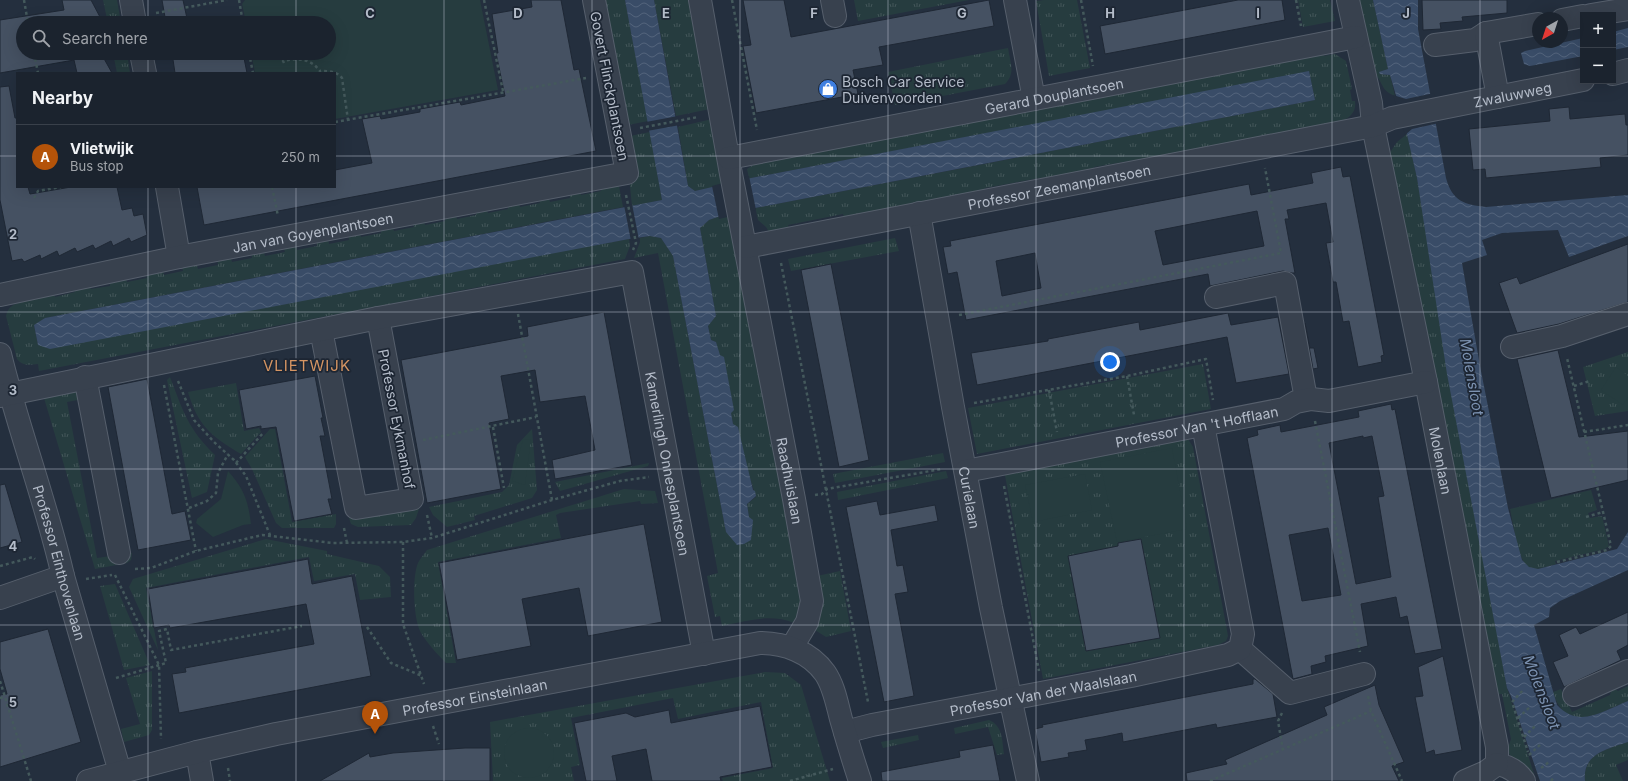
<!DOCTYPE html>
<html lang="en">
<head>
<meta charset="utf-8">
<style>
	body { margin:0; font-family:Inter,sans-serif; background:#242b36; color:#f1f3f6 }
	.controls { position:absolute; right:12px; top:12px; display:grid; overflow:hidden; border-radius:0px; box-shadow:0 4px 16px #0002 }
	.controls button { width:36px; height:36px; display:grid; place-items:center; padding:0; border:0; border-bottom:1px solid #39404a; background:#1b232e; color:#f1f3f6; font:20px sans-serif }
	.compass { position:absolute; left:1532px; top:12px; width:36px; height:36px; border-radius:50%; background:#1b232e; box-shadow:0 4px 16px #0002; rotate:219deg }
	.you { position:absolute; left:1110px; top:362px; width:14px; height:14px; margin:-10px; border:3px solid #fff; border-radius:50%; background:#1a73e8; box-shadow:0 0 0 6px #1a73e833 }
	.badge { display:grid; place-items:center; width:26px; height:26px; border-radius:50%; background:#b45309; color:#fff; font-size:13px; font-weight:700 }
	.pin { position:absolute; translate:-50% -33px; filter:drop-shadow(0 1px 2px #0008) }
	.pin::after { content:''; position:absolute; top:21px; width:14px; height:12px; background:inherit; clip-path:polygon(0 0,100% 0,50% 100%) }
	.list { margin:0; padding:0; list-style:none }
	h2 { display:flex; justify-content:space-between; align-items:center; height:52px; margin:0; padding:0 16px; font-size:17px }
	h2 small { font-size:13px; font-weight:400; color:#a0a4aa }
	.list li { display:grid; grid-template-columns:26px 1fr auto; gap:12px; align-items:center; box-sizing:border-box; height:64px; padding:0 16px; border-top:1px solid #39404a }
	.list b { display:block; font-size:15px; white-space:nowrap }
	.list p { margin:0; font-size:13px; white-space:nowrap; color:#a0a4aa }
	.list em { font-size:13px; font-style:normal; color:#a0a4aa }
	.icon { flex:none; width:22px; height:22px; fill:none; stroke:currentColor; stroke-width:2; stroke-linecap:round; stroke-linejoin:round }
	.map { position:relative; flex:none; width:1628px; height:781px; overflow:hidden }
	.search { position:absolute; background:#1b232e; box-shadow:0 4px 16px #0002; left:16px; top:16px; width:320px; height:44px; display:flex; align-items:center; gap:10px; box-sizing:border-box; padding:0 14px; border-radius:22px; color:#a0a4aa; font-size:15px }
	.panel { position:absolute; background:#1b232e; box-shadow:0 4px 16px #0002; left:16px; top:72px; width:320px; height:116px; border-radius:0px }
	.map>svg:first-child { display:block }
	.grass { fill:url(#grass-tufts); fill-rule:evenodd }
	.green { fill:#263c3f }
	.water { fill:url(#water-waves) }
	.pier { fill:#242f3e }
	.building { fill:#455162; stroke:#1f2835; fill-rule:evenodd }
	.lines { fill:none; stroke-linecap:round; stroke-linejoin:round }
	.minor-casing { stroke:#565f6c; stroke-width:24 }
	.path { stroke:#44595c; stroke-width:2.5; stroke-dasharray:3 3; stroke-linecap:butt }
	.minor { stroke:#38414e; stroke-width:22 }
	.grid { fill:none; stroke:#b4bcc9; stroke-width:1; stroke-opacity:0.55 }
	.labels { text-anchor:middle; dominant-baseline:central; stroke-width:3.5; stroke-linejoin:round; paint-order:stroke }
	.poi-label { font-size:14px; fill:#b4bcc9; stroke:#1d2633; text-anchor:start }
	.street-label { font-size:14px; fill:#b4bcc9; stroke:#1d2633 }
	.neighbourhood-label { font-size:15px; letter-spacing:1px; fill:#d59563; stroke:#1d2633 }
	.water-label { font-size:15px; font-style:italic; fill:#7c92b1; stroke:#1d2633 }
	.grid-label { font-size:13px; text-anchor:middle; font-weight:bold; fill:#b4bcc9; stroke:#1d2633; stroke-width:3.5; stroke-linejoin:round; paint-order:stroke }
</style>
</head>
<body>
<div class="map">
<svg width="1628" height="781" viewBox="0 0 1628 781">
	<defs>
		<pattern id="grass-tufts" width="24" height="20" patternUnits="userSpaceOnUse"><rect width="24" height="20" fill="#263c3f"/><path d="M3 7l-1-3M5 7V3M7 7l1-3M15 17l-1-3M17 17v-4M19 17l1-3" fill="none" stroke="#435659"/></pattern>
		<pattern id="water-waves" width="16" height="10" patternUnits="userSpaceOnUse"><rect width="16" height="10" fill="#394c67"/><path d="M0 5q4-4 8 0t8 0" fill="none" stroke="#53647b"/></pattern>
	</defs>
	<rect width="100%" height="100%" fill="#242f3e"/>
	<path class="grass" d="M103,0H117L120,17L107,19Z
		M599,0H625L648,121L623,126Z
		M654,0H689L710,109L676,116Z
		M854,0H969L858,21Z
		M1044,0H1077L1090,68L1049,76L1036,1Z
		M1298,0H1330L1335,21L1303,27Z
		M1355,0H1373L1388,69L1380,72V74L1390,75L1395,96C1379,90 1384,80 1372,72Z
		M1008,48C1010,62 1016,73 1005,84L895,105L888,72Z
		M1322,49L1324,56L1335,54L1346,61L1352,89L1350,90L1352,101H1355C1356,110 1353,114 1346,119L1347,126L1154,163L1153,157L1094,167L1095,174L1041,185L1040,178L985,188L986,195L845,222L843,214L788,225L790,232L771,235L766,227L758,220L747,169L759,161ZM1309,72L1315,100L756,208L751,178Z
		M113,53H127L130,73H117Z
		M712,119L724,185L695,191L688,186L678,127Z
		M650,132L662,200L632,206L625,137Z
		M1407,134L1417,178L1507,688L1534,774L1528,778L1507,751L1511,739L1502,694L1494,695L1387,157L1397,142Z
		M618,181L623,207L45,318L34,326L38,345L629,239L630,246L625,259L39,371L38,364C29,365 22,366 17,359L6,316C8,308 11,305 19,303L18,296L53,289L55,297L75,292L73,285L89,283L91,289L110,286L109,279L125,275L127,282L147,278L145,271L162,268L164,275L183,271L182,264L196,262L198,269L218,265L217,258L230,255L232,262L252,258L251,251L263,249L265,256L285,252L283,245L296,243L297,250L317,246L316,238L328,237L329,244L349,240L348,233L359,230L361,237L381,233L380,226L392,224L394,231L414,227L412,220L423,218L425,225L445,221L444,214L455,212L457,219L476,215L475,208L486,206L488,213L508,209L507,202L518,200L520,207L540,203L538,196L548,195L550,202L570,198L569,190L580,188L581,195L601,191L600,184Z
		M729,213L804,599L794,623C771,613 746,621 722,626L720,616L715,617L707,576L718,573L658,253L634,258L640,242V238L650,236L661,238L673,256L726,532L749,517L747,504L756,497L733,424L716,342L711,340L708,325L716,316L700,228L709,220Z
		M895,238L899,251L791,271L788,259Z
		M1628,352V411L1595,416L1583,367Z
		M1203,364L1211,409L977,454L968,408Z
		M170,377C183,411 188,429 215,455L207,492L192,498L167,380Z
		M236,383L244,431L259,428L261,432L241,454C211,436 198,426 188,392Z
		M80,391L83,399L67,402L97,558L132,553L131,560L127,563L95,569L44,398Z
		M270,429H275L292,522L336,514V524L334,528H282L276,523L252,469L245,457Z
		M532,429L537,490L532,498L474,516L475,520L447,527L433,515L429,507L502,492L509,485L517,445Z
		M1188,439L1193,447L1228,636L1226,641L1218,645L1043,679L1004,470Z
		M943,453L945,462L835,483L833,474Z
		M649,463L648,466L560,491L555,482Z
		M946,471L948,478L838,500L837,492Z
		M624,489L655,491L658,503L641,504L640,501L560,513L556,515L561,538L438,562L456,663H446C438,655 427,643 421,633C413,619 412,577 418,563C420,559 424,554 427,550Z
		M1591,490L1597,510L1588,513L1590,518L1602,516L1609,546L1605,549L1555,561L1556,564C1548,566 1535,572 1528,567C1518,560 1513,522 1510,509Z
		M420,506L416,518L411,525L358,527L351,524L349,518Z
		M266,539L327,551V554L379,566L390,577L391,597L360,600L355,574L314,581L309,557L146,588L158,650L129,587L133,579Z
		M840,571L851,631L826,637L815,630L817,576Z
		M115,584L150,665L124,670L100,586Z
		M152,671V730L149,735L124,742L121,729L140,724L126,678Z
		M765,672L785,673L801,685L830,781H723L722,778L773,768L761,702L678,719L673,698L571,718L580,765L571,767L574,781H493L490,722Z
		M1628,686V701C1599,713 1566,735 1553,692L1561,689L1572,712L1610,695L1611,691L1615,689L1618,691Z
		M989,720C1003,726 1002,740 1004,754L997,755L988,727L955,734L954,728Z
		M918,735L919,740L883,748L881,742Z
		M1628,742V760L1616,765L1623,781H1585C1582,754 1607,749 1628,742Z"/>
	<path class="green" d="M245,0H480L498,90L335,119V73H255L251,53H329V23H246L242,4Z
		M1616,367L1628,376V397L1623,405L1601,390Z
		M531,439L525,485L512,481L523,440Z
		M1172,448L1187,529L1117,542L1100,462Z
		M228,471C244,489 248,500 251,524L243,525L213,537L196,523L197,519L221,499Z
		M1085,474L1092,510L1033,522L1025,485Z
		M504 753a25 25 0 1 1 50 0a25 25 0 1 1-50 0Z"/>
	<path class="water" d="M625,0H654L688,186L695,191L751,178L1309,71L1315,100L729,213L709,220L700,228L716,316L708,326L711,340L716,342L720,355L724,357L734,410L731,413L733,424L738,427L753,490L755,491L756,496L747,504L749,517L753,520L751,540L744,544L737,545L726,532L673,256L661,238L650,236L629,239L50,349L38,345L34,325L45,318L662,200Z
		M1373,0H1418V29L1446,178C1452,201 1465,205 1486,207L1628,195V236L1569,257L1558,230L1502,233L1482,240L1487,255L1462,263L1480,366L1508,508L1522,560L1529,567L1538,569L1617,549L1628,532V570L1560,601L1550,608L1549,617L1534,625L1557,705C1579,729 1603,711 1628,701V742C1607,749 1582,754 1585,781H1540L1511,696L1507,688L1447,374L1417,178L1405,126L1390,75L1380,74L1379,72L1388,69Z
		M1628,28V47L1613,50V32Z
		M1583,38V56L1530,66L1524,64L1521,53L1525,51Z"/>
	<path class="pier" d="M1434,93L1439,123L1412,129L1405,135L1393,95L1406,99Z
		M678,116L680,125L647,131L646,122Z
		M749,176L756,210L719,219L712,186Z
		M632,204L639,240L631,241L624,205Z"/>
	<path class="building" d="M62,0H91L100,17L96,19L97,23H23V53H104L102,55L112,73H77L74,60L0,73V20L64,10Z
		M162,0H183L188,23H166Z
		M531,0H561L574,70L579,69L596,151L204,225L197,187H335V170L372,163L362,119L380,116L381,119L420,112V109L460,102L461,105L505,96L496,53H498L492,14L532,7Z
		M743,0H784L791,37L989,0L994,26L879,47L883,65L853,70L858,94L756,113L743,46L751,45Z
		M1238,0H1282L1285,20L1105,54L1100,26Z
		M1422,0H1507V13L1462,17L1463,21L1440,23L1441,29L1423,30Z
		M172,53H243L247,73H175Z
		M9,86L15,118H17V187H28L30,194L71,187H117L122,210L132,208L134,216L143,214L147,235L131,242L129,238L113,246L111,241L95,249L93,245L77,252L75,248L59,256L57,251L41,259L40,255L24,262L22,259L12,261L0,200V87Z
		M1569,107L1570,119L1625,114L1626,125H1628V155L1600,158L1601,167L1486,178L1485,169L1473,170L1469,129L1550,121L1549,109Z
		M1341,167L1343,177L1350,176L1384,355L1381,356L1382,362L1358,367L1349,321L1343,322L1336,282H1333L1326,243L1333,242L1326,203L1287,210L1289,219H1285L1295,273H1292L1283,271L1210,286L1208,274L966,320L957,272L948,274L943,247L951,246L950,241L1249,184L1251,195L1313,183L1311,173ZM1257,211L1264,246L1163,265L1155,231ZM1035,253L1041,288L1002,296L996,261Z
		M1628,244V302L1559,324L1517,333L1499,283L1517,277L1520,284Z
		M831,264L869,460L839,467L801,270Z
		M604,312L632,465L555,479L552,460L595,450L585,396L540,402L535,370L501,376L509,419L489,423L501,489L427,503L401,360L528,336L527,327Z
		M1228,313L1231,325L1278,317L1289,374L1236,383L1227,337L977,385L971,353L1048,341V339L1139,322L1140,330Z
		M1305,323L1310,348H1314L1318,368L1313,369Z
		M1558,350L1579,437L1628,431V480L1551,498L1517,359Z
		M315,376L323,418H321L325,436H320L332,499H328L332,514L294,521L276,427L261,429V426L246,429L239,390Z
		M147,379L172,514L185,511L191,540L138,550L108,387Z
		M1391,404L1392,410L1395,409L1442,649L1415,654L1407,616L1400,618L1396,597L1361,604L1368,646L1325,656L1326,662L1311,666L1312,674L1293,679L1247,438L1258,435L1257,430L1280,425L1281,432L1359,417L1358,411ZM1363,436V438L1372,436L1384,496L1378,497L1391,577L1356,584L1329,443ZM1328,528L1341,595L1302,601L1289,535Z
		M5,484L22,542L0,548V485Z
		M877,501L880,515L935,505L938,521L891,530L897,566L903,565L908,592L895,594L914,696L884,702L846,507Z
		M644,524L662,622L588,636L579,588L522,599L531,646L457,660L439,563Z
		M1141,539L1160,638L1086,651L1068,556L1118,546V543Z
		M308,559L312,584L352,576L371,676L179,713L172,674L186,672L185,668L314,644L306,604L170,628L169,625L154,628L148,589Z
		M1628,612V645L1617,651L1621,660L1564,687L1553,662L1568,656L1559,635L1576,627L1580,634Z
		M48,629L81,742L0,767V695L7,694L0,669V642Z
		M1443,656L1462,750L1435,755L1434,750L1426,753L1415,697L1423,696L1418,667Z
		M1253,679H1255L1273,694L1277,717L1217,728L1216,724L1123,742L1122,733L1103,737L1085,740L1087,750L1068,753L1069,757L1041,762L1035,729L1043,727L1042,725L1253,684Z
		M1375,685L1379,705L1404,762L1392,766L1399,781H1187L1186,773L1227,764L1225,760L1327,715L1324,707Z
		M760,706L772,767L720,777L721,781H652L646,749L612,756L617,781H586L574,723L626,713L635,717L669,710L671,723Z
		M993,745L1000,781H882L881,772L960,757L959,751Z
		M465,748H490V781H320L369,753L370,757L393,753Z"/>
	<g class="lines">
		<defs>
			<g id="minor">
				<path d="M131,0L135,23"/>
				<path id="s1" d="M700,0L731,174L794,499L812,601L807,622L792,647"/>
				<path d="M832,0L835,16"/>
				<path d="M1015,0L1034,99"/>
				<path id="s2" d="M1348,0L1371,103L1373,126L1426,382L1497,747V764C1509,766 1517,771 1524,781"/>
				<path d="M1591,15L1628,9"/>
				<path d="M1562,20L1583,16"/>
				<path d="M1435,45L1475,40L1486,33"/>
				<path d="M141,53L145,73"/>
				<path d="M1613,74L1628,70"/>
				<path d="M1498,97L1486,33L1538,24"/>
				<path id="s3" d="M729,158L1356,37"/>
				<path d="M167,187L179,257"/>
				<path id="s4" d="M919,213L953,407L991,608L1028,781"/>
				<path id="s5" d="M746,247L1373,126L1392,118L1583,80"/>
				<path id="s6" d="M0,295L179,257L627,173L594,0"/>
				<path d="M1216,297L1285,283L1306,399"/>
				<path d="M321,330L356,508L412,499L378,318"/>
				<path d="M1512,347L1562,336L1628,314"/>
				<path id="s7" d="M0,354C18,429 46,501 63,576L120,772"/>
				<path d="M85,377L119,553"/>
				<path id="s8" d="M0,396L378,318L632,272L704,654"/>
				<path id="s9" d="M966,471L1284,409L1296,402L1311,399L1329,401L1426,382"/>
				<path d="M0,598L63,576"/>
				<path d="M1240,649L1290,693L1364,674"/>
				<path d="M1574,695L1628,671"/>
				<path id="s10" d="M845,732L872,725L1131,676L1228,655L1240,649L1243,634L1203,425"/>
				<path d="M197,752L202,781"/>
				<path id="s11" d="M88,781L197,752L276,734L760,643C785,643 810,652 825,673C834,686 837,704 841,719C847,740 853,760 860,781"/>
				<path d="M1465,781L1486,772L1497,764"/>
			</g>
		</defs>
		<use href="#minor" class="minor-casing"/>
		<path class="path" d="M24,0L28,23
			M239,0L243,23
			M484,0L503,91
			M732,0L757,130
			M1081,0L1093,66
			M1296,0L1301,26
			M156,13L227,0
			M34,53L38,73
			M249,53L253,73
			M284,63L283,61C298,58 310,58 320,71
			M320,73V71C329,71 336,71 342,78L348,120
			M335,122L586,78
			M640,128L698,117
			M272,187L278,216
			M626,195L636,243L633,250
			M34,198L38,191L61,187
			M781,263L868,702
			M518,314L552,500
			M959,315L1281,253L1265,168
			M1127,376L1134,415
			M178,381L194,420L214,442L234,460L246,476L270,535
			M164,385L196,551
			M1574,386L1590,381
			M1049,390L1057,432
			M974,403L1127,376L1206,359L1213,400
			M1315,421L1360,652
			M493,427L504,488
			M1584,432L1628,425
			M423,440L536,417
			M236,463L264,432
			M1004,486L1039,671
			M815,495L822,494L827,489L942,469
			M189,508L207,501L216,493L218,473L228,454
			M427,515L432,538
			M1586,517L1603,512
			M344,528L347,543
			M403,542V624L424,684
			M1557,562L1607,550L1611,546L1567,358
			M0,566L33,557L35,559
			M135,569L151,568L196,551L262,535L333,543L403,542L432,538L552,500L620,481L649,477
			M115,575L159,665L161,739
			M86,579L112,575
			M367,627L391,663L422,676
			M116,678L166,663L159,631L167,629L171,650L302,626
			M0,681L31,781
			M1368,696L1371,711L1402,781
			M0,698L5,697
			M1512,702L1524,689
			M1513,705L1528,752
			M1282,713L1278,721L1283,750
			M1518,718L1530,707
			M433,726L439,744
			M1524,737L1536,725
			M1529,755L1542,743
			M228,768L230,781
			M1541,768L1549,762
			M790,781L833,769
			M1210,781L1371,711
			M1551,781L1554,777"/>
		<use href="#minor" class="minor"/>
	</g>
	<path class="grid" d="M148,0V23M296,0V23M444,0V781M592,0V781M740,0V781M888,0V781M1036,0V781M1184,0V781M1332,0V781M1480,0V781M148,53V73M296,53V73M0,156H17M335,156H1628M148,187V781M296,187V781M0,312H1628M0,469H1628M0,625H1628"/>
	<defs>
		<symbol id="shop-disc" viewBox="-11 -11 22 22"><circle r="9.5" fill="#3f7fe0" stroke="#1d2633"/><path d="M-5-2.5h2.3a2.7 3.5 0 0 1 5.4 0H5L5.5 6h-11ZM-1.5-2.5h3a1.5 2.3 0 0 0-3 0Z" fill="#fff"/></symbol>
	</defs>
	<g fill-rule="evenodd">
		<use href="#shop-disc" x="817" y="78" width="22" height="22"/>
	</g>
	<g class="labels">
		<g class="poi-label">
			<text x="842" y="81">Bosch Car Service<tspan x="842" dy="16">Duivenvoorden</tspan></text>
		</g>
		<g class="street-label">
			<text transform="translate(610 86) rotate(79)">Govert Flinckplantsoen</text>
			<text stroke="none"><textPath href="#s5" startOffset="782">Zwaluwweg</textPath></text>
			<text stroke="none"><textPath href="#s3" startOffset="331">Gerard Douplantsoen</textPath></text>
			<text stroke="none"><textPath href="#s5" startOffset="319">Professor Zeemanplantsoen</textPath></text>
			<text stroke="none"><textPath href="#s6" startOffset="319">Jan van Goyenplantsoen</textPath></text>
			<text transform="translate(397 419) rotate(79)">Professor Eykmanhof</text>
			<text stroke="none"><textPath href="#s9" startOffset="235">Professor Van 't Hofflaan</textPath></text>
			<text stroke="none"><textPath href="#s2" startOffset="470">Molenlaan</textPath></text>
			<text stroke="none"><textPath href="#s8" startOffset="839">Kamerlingh Onnesplantsoen</textPath></text>
			<text stroke="none"><textPath href="#s1" startOffset="489">Raadhuislaan</textPath></text>
			<text stroke="none"><textPath href="#s4" startOffset="289">Curielaan</textPath></text>
			<text stroke="none"><textPath href="#s7" startOffset="217">Professor Einthovenlaan</textPath></text>
			<text stroke="none"><textPath href="#s10" startOffset="202">Professor Van der Waalslaan</textPath></text>
			<text stroke="none"><textPath href="#s11" startOffset="396">Professor Einsteinlaan</textPath></text>
		</g>
		<g class="neighbourhood-label">
			<text x="307" y="365">VLIETWIJK</text>
		</g>
		<g class="water-label">
			<text transform="translate(1472 377) rotate(80)">Molensloot</text>
			<text transform="translate(1542 692) rotate(69)">Molensloot</text>
		</g>
	</g>
	<g class="grid-label">
		<text x="370" y="18">C</text>
		<text x="518" y="18">D</text>
		<text x="666" y="18">E</text>
		<text x="814" y="18">F</text>
		<text x="962" y="18">G</text>
		<text x="1110" y="18">H</text>
		<text x="1258" y="18">I</text>
		<text x="1406" y="18">J</text>
		<text x="13" y="239">2</text>
		<text x="13" y="395">3</text>
		<text x="13" y="551">4</text>
		<text x="13" y="707">5</text>
	</g>
</svg>
<div class="controls">
<button>+</button>
<button>−</button>
</div>
<svg class="compass" viewBox="-18 -18 36 36"><path d="M0-13l5 13h-10z" fill="#e53935"/><path d="M0 13l5-13h-10z" fill="#a0a4aa"/></svg>
<div class="you"></div>
<div class="pin badge" style="left:375px;top:734px">A</div>
<div class="search"><svg class="icon" aria-label="search" viewBox="0 0 24 24"><circle cx="10" cy="10" r="6"/><path d="M15 15l6 6"/></svg>Search here</div>
<section class="panel">
<h2>Nearby<small></small></h2>
<ul class="list">
<li><span class="badge">A</span><div><b>Vlietwijk</b><p>Bus stop</p></div><em>250 m</em></li>
</ul>
</section>
</div>
</body>
</html>
